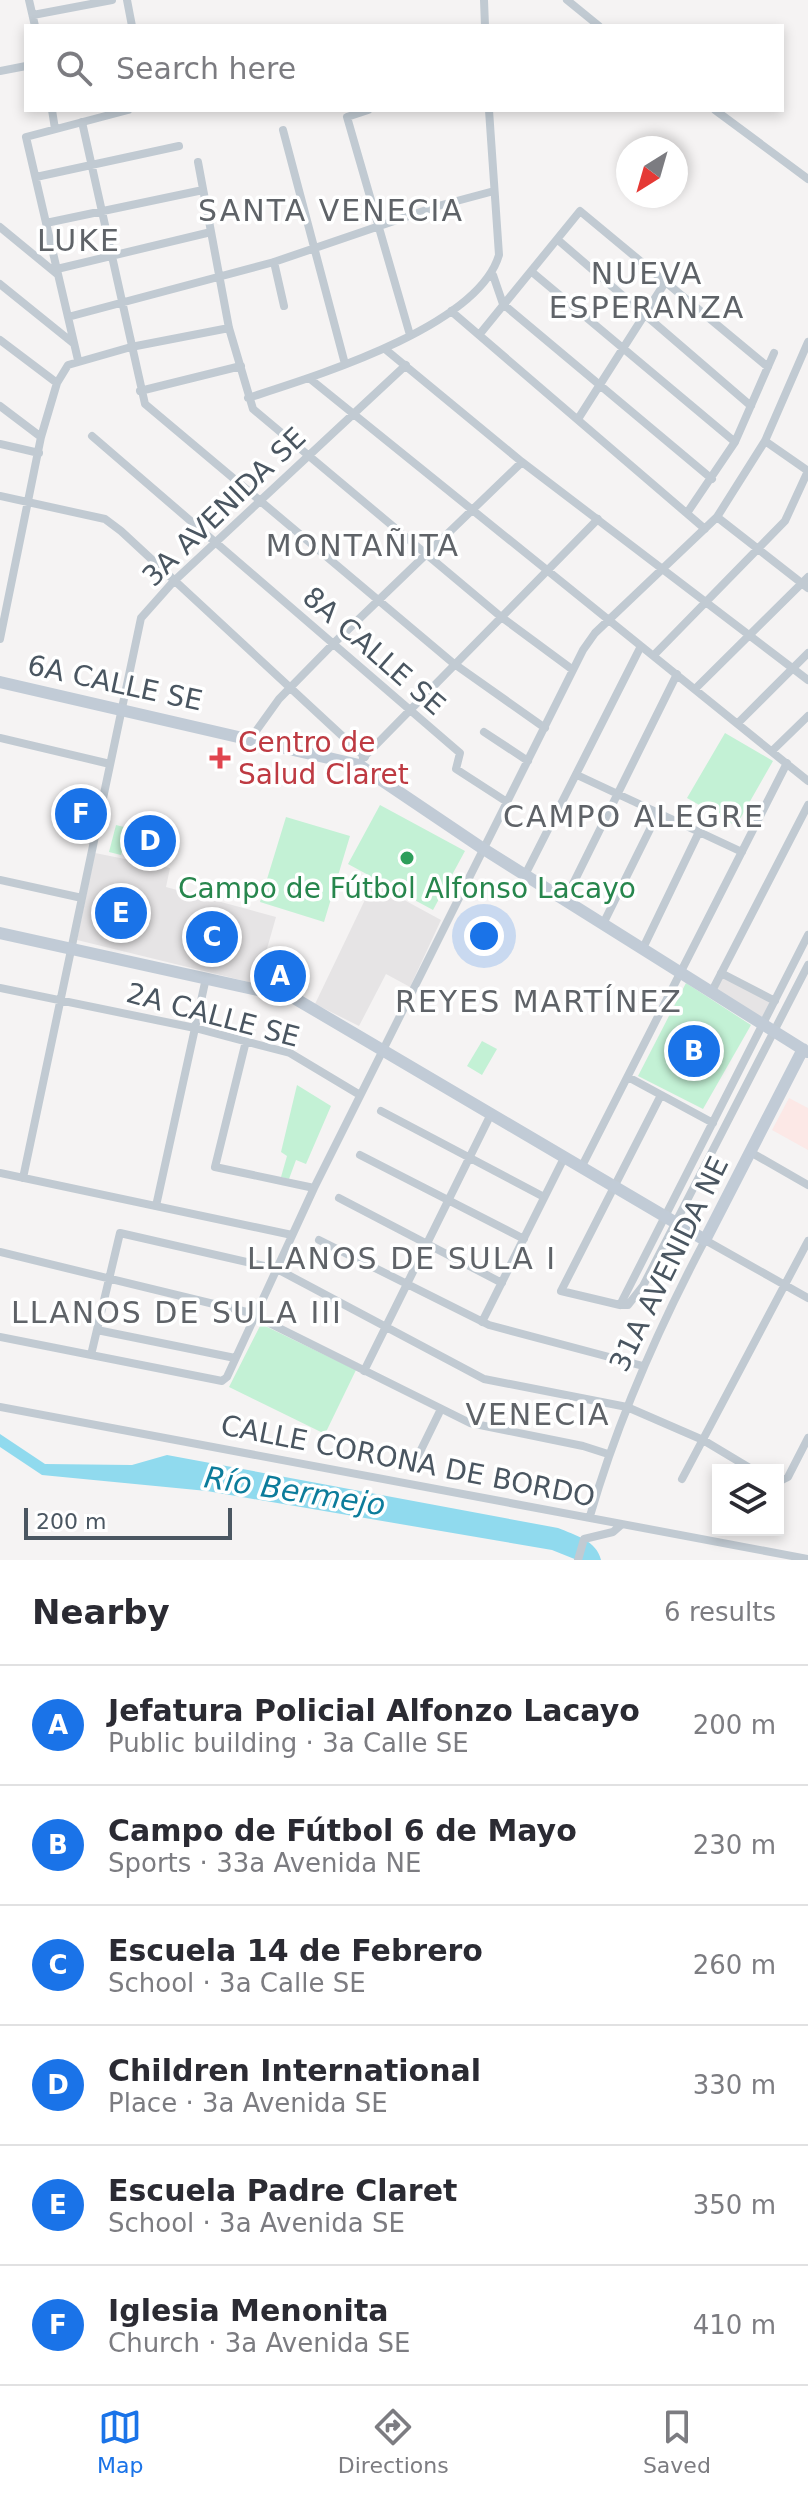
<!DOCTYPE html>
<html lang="en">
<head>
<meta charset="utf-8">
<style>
	body { margin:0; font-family:"DejaVu Sans",sans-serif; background:#f2f2f3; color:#2b2b33 }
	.controls { position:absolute; right:24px; bottom:24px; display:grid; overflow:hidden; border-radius:0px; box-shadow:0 4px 12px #0003 }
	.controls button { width:72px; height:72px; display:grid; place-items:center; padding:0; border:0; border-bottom:2px solid #e1e1e2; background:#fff; color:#2b2b33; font:40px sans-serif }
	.compass { position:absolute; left:616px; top:136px; width:72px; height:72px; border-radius:50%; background:#fff; box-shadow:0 4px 12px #0003; rotate:217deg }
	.scale { position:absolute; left:24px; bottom:20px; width:208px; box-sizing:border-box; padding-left:8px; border:4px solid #4a5661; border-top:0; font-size:22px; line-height:28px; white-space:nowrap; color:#4a5661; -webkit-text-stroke:6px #fff; paint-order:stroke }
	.you { position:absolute; left:484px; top:936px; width:28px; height:28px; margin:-20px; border:6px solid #fff; border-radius:50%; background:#1a73e8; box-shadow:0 0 0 12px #1a73e833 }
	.badge { display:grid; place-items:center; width:52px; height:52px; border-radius:50%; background:#1a73e8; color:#fff; font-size:26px; font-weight:700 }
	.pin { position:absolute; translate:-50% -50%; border:4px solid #fff; box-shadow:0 2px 8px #0006 }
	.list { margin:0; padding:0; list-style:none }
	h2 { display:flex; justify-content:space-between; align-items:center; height:104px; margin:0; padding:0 32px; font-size:34px }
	h2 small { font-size:26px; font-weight:400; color:#7c7c81 }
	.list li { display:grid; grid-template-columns:52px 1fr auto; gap:24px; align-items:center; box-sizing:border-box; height:120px; padding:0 32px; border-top:2px solid #e1e1e2 }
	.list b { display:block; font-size:30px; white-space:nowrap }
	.list p { margin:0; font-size:26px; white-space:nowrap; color:#7c7c81 }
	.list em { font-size:26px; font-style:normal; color:#7c7c81 }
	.icon { flex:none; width:44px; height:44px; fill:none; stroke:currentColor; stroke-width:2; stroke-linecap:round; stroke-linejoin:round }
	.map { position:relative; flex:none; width:808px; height:1560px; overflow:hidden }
	.search { position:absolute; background:#fff; box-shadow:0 4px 12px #0003; left:24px; right:24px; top:24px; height:88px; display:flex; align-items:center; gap:20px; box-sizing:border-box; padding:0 28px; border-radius:0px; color:#7c7c81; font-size:30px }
	.sheet { height:824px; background:#fff }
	nav { display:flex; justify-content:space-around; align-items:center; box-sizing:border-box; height:112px; border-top:2px solid #e1e1e2; background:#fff; font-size:22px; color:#7c7c81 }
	nav a { display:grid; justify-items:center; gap:4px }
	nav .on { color:#1a73e8 }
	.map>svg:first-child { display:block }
	.education { fill:#e6e4e5 }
	.medical { fill:#fce8e6 }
	.green { fill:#c3f1d5 }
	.water { fill:#90daee }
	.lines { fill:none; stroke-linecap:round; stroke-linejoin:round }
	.street { stroke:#c1cad2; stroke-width:8 }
	.secondary { stroke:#c1cbd6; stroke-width:12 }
	.health-dot { fill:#e0444e; stroke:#fff; stroke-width:3 }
	.leisure-dot { fill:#2e9e5b; stroke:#fff; stroke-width:3 }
	.labels { text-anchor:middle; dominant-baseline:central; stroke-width:7; stroke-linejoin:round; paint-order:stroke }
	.street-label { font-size:28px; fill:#4a5661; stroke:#fff }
	.health-label { font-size:28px; fill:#be3a42; stroke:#fff; text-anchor:start }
	.leisure-label { font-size:28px; fill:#27864d; stroke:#fff }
	.neighbourhood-label { font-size:30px; letter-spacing:2px; fill:#5f6368; stroke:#fff }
	.water-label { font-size:30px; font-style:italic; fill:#0c7c9b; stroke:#fff }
</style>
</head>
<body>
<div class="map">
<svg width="808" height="1560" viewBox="0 0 808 1560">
	<rect width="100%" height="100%" fill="#f5f3f3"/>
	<path class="education" d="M95,853L170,868L166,887L276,917L257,984L77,940Z
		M373,883L441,920L410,987L386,974L359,1026L315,1004Z
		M723,976L770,1001L761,1019L716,990Z"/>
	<path class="medical" d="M789,1098L808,1108V1150L772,1130Z"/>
	<path class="green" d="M725,733L773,761L736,826L687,798Z
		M380,805L465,851L433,910L348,864Z
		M286,817L350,836L324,922L260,902Z
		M116,825L128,828L121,855L109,852Z
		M686,983L751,1025L703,1109L638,1076Z
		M482,1041L497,1049L482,1075L467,1066Z
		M297,1085L331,1106L306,1164L296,1160L289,1179L281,1177L287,1156L281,1152Z
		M261,1324L356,1370L325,1434L229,1387Z"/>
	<path class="water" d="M0,1434L45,1464L132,1465L167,1455L558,1528C575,1535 597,1541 601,1560H577L552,1550L207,1491L42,1475L0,1447Z"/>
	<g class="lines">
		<path class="street" d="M29,0L35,26
			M127,0L132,26
			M484,0L485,26
			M567,0L599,26
			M33,15L112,0
			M0,71L26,66
			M52,110L55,129
			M368,110L347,117L410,335
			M715,110L808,179
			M82,122L145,404L453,663L545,728
			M283,130L345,364
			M198,162L229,328L253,409L500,616L573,670
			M36,177L179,146
			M46,223L203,190
			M0,227L57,274
			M558,240L751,406
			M274,262L284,306
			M57,269L211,232
			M532,272L735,442
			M493,275L503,304L712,479
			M0,284L73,343
			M451,311L705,529
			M68,317L274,262L438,206L494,191
			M479,335L580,211L768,367
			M0,340L57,383
			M385,349L522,462L808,680
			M78,360L26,137L128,110
			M309,378L808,781
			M140,391L241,366
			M248,398C316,376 478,327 499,255L489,110
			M0,406L41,437
			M578,419L666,281
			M92,436L460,753L456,769L507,802
			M765,441L808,471
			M0,444L39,453
			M0,496L105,519L121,531L365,757
			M687,513L735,442L774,353
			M717,517L808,588
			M0,639L41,437L57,383L68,365L131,347L229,328
			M654,655L785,521L808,471
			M695,689L808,577
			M738,723L808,653
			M484,732L528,761
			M0,738L110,764
			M251,738L279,699L333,644L522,462
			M772,751L808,716
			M363,758L598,519
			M577,775L742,852
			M526,873L641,646
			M0,880L82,898
			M566,898L677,674
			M604,922L658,813
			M644,946L699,832
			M721,973L775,1001
			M0,988L195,1028L290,1053L360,1095
			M712,991L808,805
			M246,1041L215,1167L314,1188
			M628,1077L713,1123
			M381,1111L544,1197
			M752,1153L808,1185
			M360,1155L524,1239
			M581,1168L787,763
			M0,1173L292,1235
			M23,1178L141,618L173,582L406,365
			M339,1198L502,1283
			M156,1206L206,978
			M319,1240L489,1325L643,1366
			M0,1252L255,1314
			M620,1305L808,935
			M620,1305H628L643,1286L808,965
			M620,1305L561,1291L661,1095
			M265,1321L470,1423L583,1446L608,1454
			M482,1322L564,1158
			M97,1330L235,1358
			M0,1337L222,1381L227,1377L314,1188L583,650L595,633L717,517L765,441L808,342
			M91,1355L120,1233L277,1269L484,1379L627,1407L703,1440L753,1470
			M364,1371L490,1116
			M0,1407L808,1559
			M418,1456L441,1409
			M682,1479L808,1241
			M778,1482L788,1477L808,1438
			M590,1516C618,1419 658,1329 705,1240L808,1298
			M578,1560L584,1539L613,1532L621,1525"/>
		<path class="secondary" d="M0,682L359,765L482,848L807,1052
			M0,933L294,998L705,1240L803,1049"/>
	</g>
	<path class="health-dot" d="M216 746h8v8h8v8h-8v8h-8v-8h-8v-8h8z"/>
	<circle class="leisure-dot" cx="407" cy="858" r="8"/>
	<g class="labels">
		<g class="street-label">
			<text transform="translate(224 507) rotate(-44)">3A AVENIDA SE</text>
			<text transform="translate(374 651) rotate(41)">8A CALLE SE</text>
			<text transform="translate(115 683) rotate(12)">6A CALLE SE</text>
			<text transform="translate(213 1015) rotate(15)">2A CALLE SE</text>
			<text transform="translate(669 1264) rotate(-64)">31A AVENIDA NE</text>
			<text transform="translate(408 1461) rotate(11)">CALLE CORONA DE BORDO</text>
		</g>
		<g class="health-label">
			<text x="238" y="742">Centro de<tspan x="238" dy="32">Salud Claret</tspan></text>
		</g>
		<g class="leisure-label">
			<text x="407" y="888">Campo de Fútbol Alfonso Lacayo</text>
		</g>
		<g class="neighbourhood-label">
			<text x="331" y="210">SANTA VENECIA</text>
			<text x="79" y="240">LUKE</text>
			<text x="647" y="273">NUEVA<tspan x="647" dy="34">ESPERANZA</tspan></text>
			<text x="363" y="545">MONTAÑITA</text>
			<text x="634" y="816">CAMPO ALEGRE</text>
			<text x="539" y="1001">REYES MARTÍNEZ</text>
			<text x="402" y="1258">LLANOS DE SULA I</text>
			<text x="177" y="1312">LLANOS DE SULA III</text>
			<text x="538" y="1414">VENECIA</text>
		</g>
		<g class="water-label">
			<text transform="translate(295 1491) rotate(9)">Río Bermejo</text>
		</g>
	</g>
</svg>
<div class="controls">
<button><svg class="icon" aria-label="layers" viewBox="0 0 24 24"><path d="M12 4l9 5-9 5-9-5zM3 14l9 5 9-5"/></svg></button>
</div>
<svg class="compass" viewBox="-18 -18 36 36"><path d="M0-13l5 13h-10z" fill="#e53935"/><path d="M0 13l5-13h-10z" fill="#7c7c81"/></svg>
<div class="scale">200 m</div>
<div class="you"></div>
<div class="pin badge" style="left:280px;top:976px">A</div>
<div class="pin badge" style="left:694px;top:1051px">B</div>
<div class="pin badge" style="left:212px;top:937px">C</div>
<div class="pin badge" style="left:150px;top:841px">D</div>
<div class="pin badge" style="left:121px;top:913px">E</div>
<div class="pin badge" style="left:81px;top:814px">F</div>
<div class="search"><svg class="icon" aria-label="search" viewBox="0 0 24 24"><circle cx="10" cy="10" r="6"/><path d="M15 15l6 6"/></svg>Search here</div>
</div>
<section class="sheet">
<h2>Nearby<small>6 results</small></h2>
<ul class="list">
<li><span class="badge">A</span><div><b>Jefatura Policial Alfonzo Lacayo</b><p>Public building · 3a Calle SE</p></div><em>200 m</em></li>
<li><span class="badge">B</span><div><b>Campo de Fútbol 6 de Mayo</b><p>Sports · 33a Avenida NE</p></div><em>230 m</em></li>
<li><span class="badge">C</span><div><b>Escuela 14 de Febrero</b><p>School · 3a Calle SE</p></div><em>260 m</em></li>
<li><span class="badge">D</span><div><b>Children International</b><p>Place · 3a Avenida SE</p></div><em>330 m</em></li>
<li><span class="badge">E</span><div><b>Escuela Padre Claret</b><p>School · 3a Avenida SE</p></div><em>350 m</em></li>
<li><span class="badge">F</span><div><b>Iglesia Menonita</b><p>Church · 3a Avenida SE</p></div><em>410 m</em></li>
</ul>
</section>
<nav>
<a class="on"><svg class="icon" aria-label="map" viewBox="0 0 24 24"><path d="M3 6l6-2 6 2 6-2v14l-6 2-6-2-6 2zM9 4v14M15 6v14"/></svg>Map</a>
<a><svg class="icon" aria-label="directions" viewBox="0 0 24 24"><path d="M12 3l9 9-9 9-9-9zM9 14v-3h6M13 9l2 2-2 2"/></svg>Directions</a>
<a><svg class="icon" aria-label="saved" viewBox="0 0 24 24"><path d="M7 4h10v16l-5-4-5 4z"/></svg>Saved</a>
</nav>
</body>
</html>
